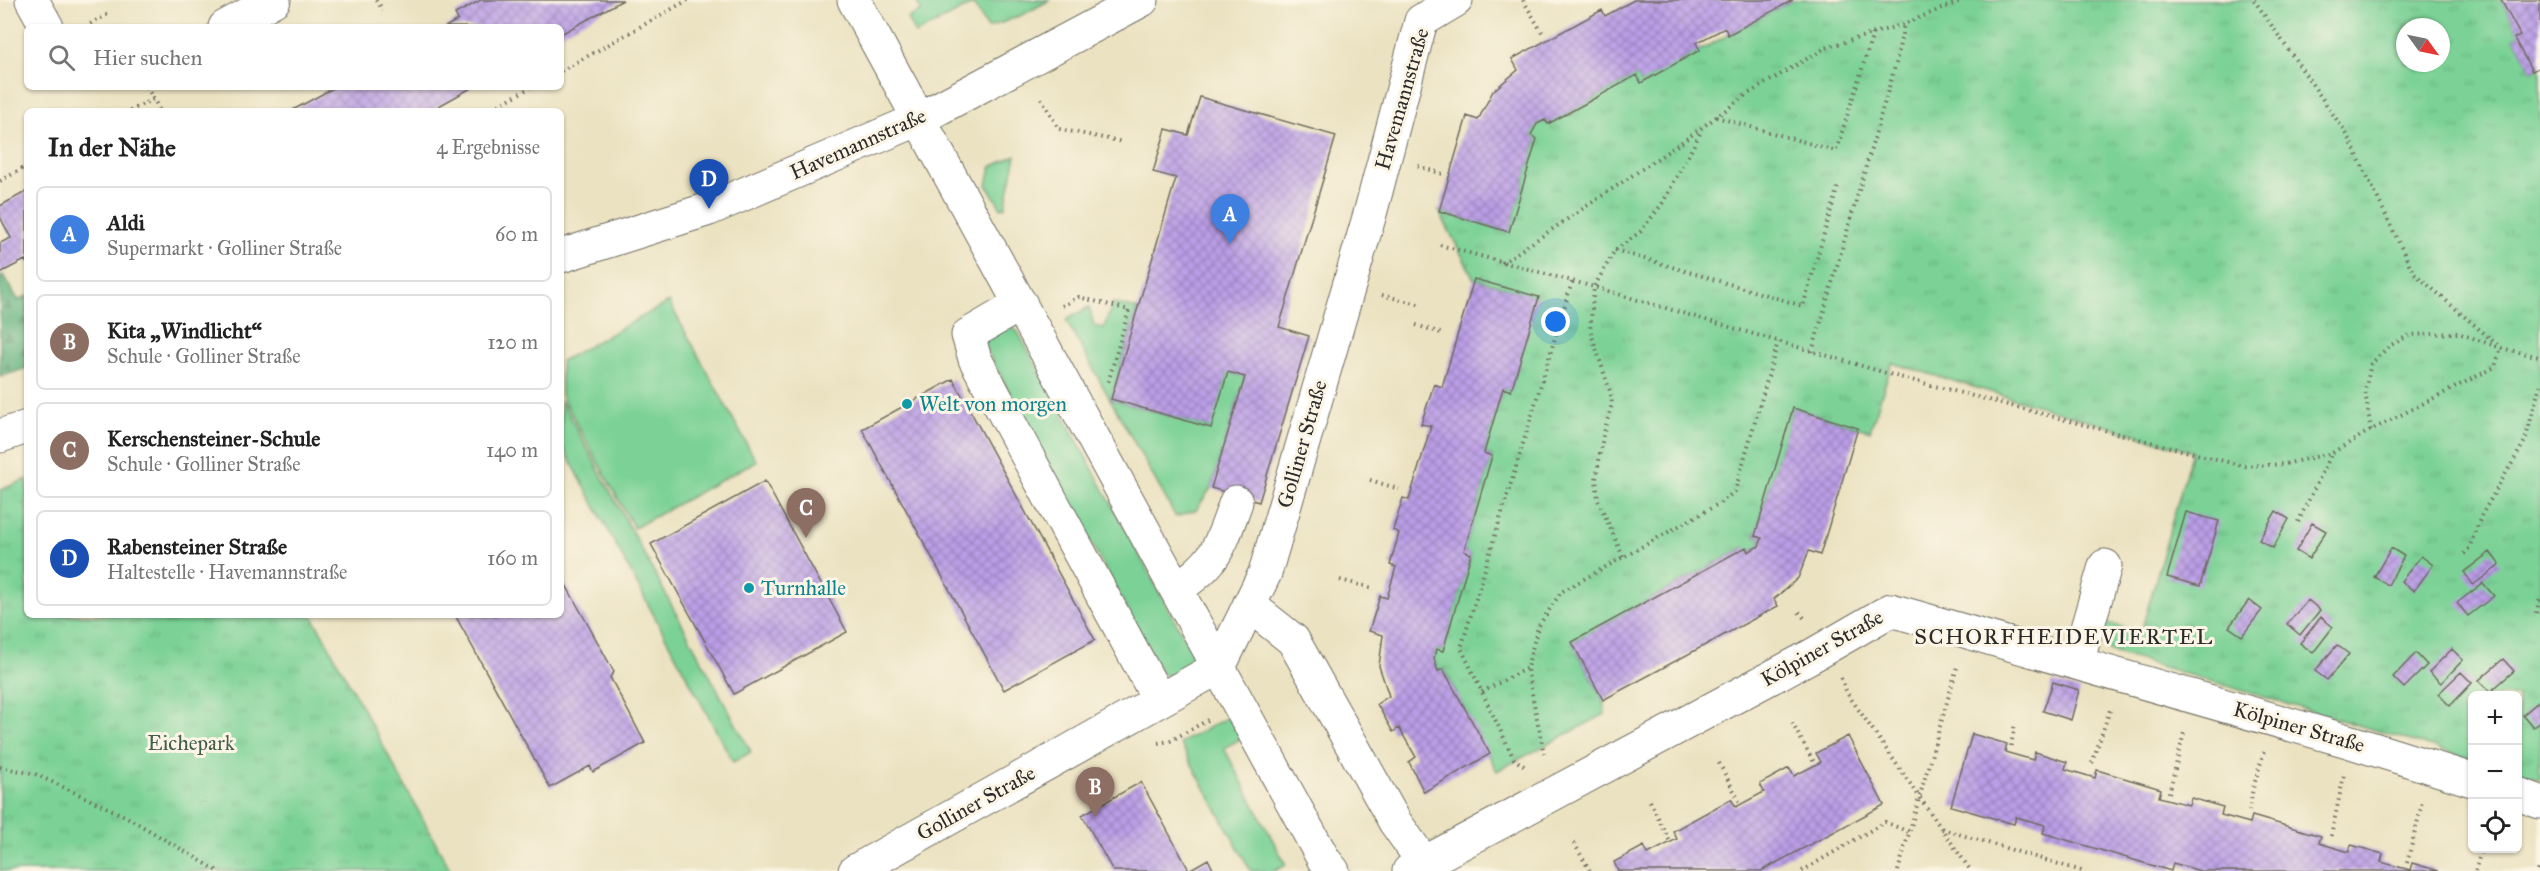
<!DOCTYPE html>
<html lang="de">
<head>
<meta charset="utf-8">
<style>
	body { margin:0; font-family:"IM FELL Great Primer",serif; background:#f2f2f2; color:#222 }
	.controls { position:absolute; right:18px; bottom:18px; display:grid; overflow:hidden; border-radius:9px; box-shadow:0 2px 4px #0004 }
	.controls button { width:54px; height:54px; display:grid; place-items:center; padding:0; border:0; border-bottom:2px solid #e0e0e0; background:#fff; color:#222; font:30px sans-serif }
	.compass { position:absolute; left:2396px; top:18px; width:54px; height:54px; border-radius:50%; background:#fff; box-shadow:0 2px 4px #0004; rotate:123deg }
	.you { position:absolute; left:1556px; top:322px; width:21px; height:21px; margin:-15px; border:4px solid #fff; border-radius:50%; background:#1a73e8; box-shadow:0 0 0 9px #1a73e833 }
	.badge { display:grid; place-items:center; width:39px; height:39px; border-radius:50%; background:#7c3aed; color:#fff; font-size:20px; font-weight:700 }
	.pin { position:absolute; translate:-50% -50px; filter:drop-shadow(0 2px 3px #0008) }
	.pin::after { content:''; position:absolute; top:32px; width:21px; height:18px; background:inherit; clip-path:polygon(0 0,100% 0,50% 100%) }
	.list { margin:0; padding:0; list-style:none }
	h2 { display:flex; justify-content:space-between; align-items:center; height:78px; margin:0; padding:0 24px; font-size:26px }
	h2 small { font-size:20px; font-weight:400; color:#767676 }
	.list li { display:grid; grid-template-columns:39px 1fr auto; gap:18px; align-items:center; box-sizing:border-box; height:96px; margin:0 12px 12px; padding:0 12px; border:2px solid #e0e0e0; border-radius:9px }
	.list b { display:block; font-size:22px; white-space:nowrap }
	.list p { margin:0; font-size:20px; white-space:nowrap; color:#767676 }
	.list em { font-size:20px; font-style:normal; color:#767676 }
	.icon { flex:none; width:33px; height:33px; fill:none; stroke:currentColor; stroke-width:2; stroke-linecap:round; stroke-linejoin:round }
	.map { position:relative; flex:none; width:2540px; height:871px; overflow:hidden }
	.search { position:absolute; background:#fff; box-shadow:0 2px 4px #0004; left:24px; top:24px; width:540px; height:66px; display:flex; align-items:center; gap:15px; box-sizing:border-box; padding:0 21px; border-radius:9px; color:#767676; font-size:22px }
	.panel { position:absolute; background:#fff; box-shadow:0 2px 4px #0004; left:24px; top:108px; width:540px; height:510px; border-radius:9px }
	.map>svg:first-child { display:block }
	.grass { fill:#7bd296; stroke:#537e60; stroke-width:1.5 }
	.forest { fill:url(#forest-firs); stroke:#487055; stroke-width:1.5 }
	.park { fill:url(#park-tufts); stroke:#537e60; stroke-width:1.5; fill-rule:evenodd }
	.building { fill:url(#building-cross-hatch) }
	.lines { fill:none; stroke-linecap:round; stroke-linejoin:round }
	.minor-casing { stroke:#6e6b60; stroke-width:35 }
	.major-casing { stroke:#6e6b60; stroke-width:35 }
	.path { stroke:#6e6b60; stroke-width:4; stroke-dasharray:1.5 4.5; stroke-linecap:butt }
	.minor { stroke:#fff; stroke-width:33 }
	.major { stroke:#fff; stroke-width:33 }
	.culture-dot { fill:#0f9aa8; stroke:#fcf5e5; stroke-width:2 }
	.labels { text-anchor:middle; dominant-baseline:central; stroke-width:6; stroke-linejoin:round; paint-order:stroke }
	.street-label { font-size:21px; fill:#2b2b2b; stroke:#fcf5e5 }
	.culture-label { font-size:21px; fill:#0d838f; stroke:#fcf5e5; text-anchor:start }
	.park-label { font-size:21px; fill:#435d4b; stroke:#fcf5e5 }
	.neighbourhood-label { font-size:22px; letter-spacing:1.5px; fill:#2b2b2b; stroke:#fcf5e5 }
</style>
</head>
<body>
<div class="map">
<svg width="2540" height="871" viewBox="0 0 2540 871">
	<defs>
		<pattern id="forest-firs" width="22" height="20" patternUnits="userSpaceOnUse" patternTransform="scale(1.5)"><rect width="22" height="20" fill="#64b47f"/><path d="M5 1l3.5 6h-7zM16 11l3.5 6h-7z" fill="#539368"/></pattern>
		<pattern id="park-tufts" width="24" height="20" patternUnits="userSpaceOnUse" patternTransform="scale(1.5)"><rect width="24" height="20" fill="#7bd296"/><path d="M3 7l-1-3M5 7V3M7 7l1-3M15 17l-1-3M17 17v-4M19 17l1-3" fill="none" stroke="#6ab481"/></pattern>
		<pattern id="building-cross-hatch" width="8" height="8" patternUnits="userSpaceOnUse" patternTransform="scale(1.5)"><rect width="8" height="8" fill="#bb9ee7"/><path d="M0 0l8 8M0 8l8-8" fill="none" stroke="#9881bb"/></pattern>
	</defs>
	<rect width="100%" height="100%" fill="#fcf5e5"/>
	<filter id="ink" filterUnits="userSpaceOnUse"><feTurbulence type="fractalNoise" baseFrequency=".0167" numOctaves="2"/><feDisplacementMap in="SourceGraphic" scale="12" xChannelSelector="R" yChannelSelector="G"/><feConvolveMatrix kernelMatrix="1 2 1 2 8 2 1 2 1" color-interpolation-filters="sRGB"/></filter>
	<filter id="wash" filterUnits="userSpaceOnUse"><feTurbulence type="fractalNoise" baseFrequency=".008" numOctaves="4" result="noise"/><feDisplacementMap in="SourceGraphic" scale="24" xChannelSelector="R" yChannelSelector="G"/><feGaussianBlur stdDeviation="1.35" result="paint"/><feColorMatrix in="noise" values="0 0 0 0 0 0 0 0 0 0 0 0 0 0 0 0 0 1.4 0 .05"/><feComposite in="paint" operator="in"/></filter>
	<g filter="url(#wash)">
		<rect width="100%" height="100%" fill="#ebe2c1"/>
		<path class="grass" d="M915,0H1050L1022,15L988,28L973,4L915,34L907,18L922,11Z
			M1016,155L1005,207L1001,208L987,185L991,167Z
			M669,302L756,461L634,528L561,395V361Z
			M1113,303L1137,309L1111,399L1210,428L1228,372L1245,377L1211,488L1196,510L1176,517L1066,320L1089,307L1094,326L1104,328Z
			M1007,327L1013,328L1018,332L1193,654L1189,665L1171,676L1162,674L984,345L987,338Z
			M561,400L751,752L733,762L561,443Z
			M1230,716L1242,738L1224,748L1286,865L1275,871H1251L1180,743Z"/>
		<path class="forest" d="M3,275L18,300L27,296V368L0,377V277Z"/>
		<path class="park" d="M1793,0H2501L2520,35L2514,38L2532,71L2539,68L2540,70V779L2518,772V696H2472V759L2109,651L2104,630L2106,623L2141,632L2192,451L1892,363L1870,431L1793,408L1755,536L1762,538L1759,546L1748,552L1745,547L1572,642L1603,700L1605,714L1497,771L1444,669L1438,671L1434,659L1436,649L1443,651L1471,554L1464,551L1492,456L1484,453L1503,388L1511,390L1538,297L1474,279L1439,211L1509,232L1537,139L1531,135L1537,124L1545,120L1548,124L1637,75L1641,82ZM2405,27H2441V63H2405Z
			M27,479V615H312L451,871H0V490Z"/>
		<g id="blocks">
			<path class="building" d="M481,0H623L561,34V27H445L458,20L455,14Z
				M1634,0H1793L1728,35L1725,28L1696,43L1700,50L1641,83L1637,75L1548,124L1545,120L1537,124L1531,135L1537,139L1509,232L1439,211L1467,116L1478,120L1493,91L1518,70L1512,59L1602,10L1605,16Z
				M2501,0H2540V67L2532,71L2514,38L2520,35Z
				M335,87H473L430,111H291Z
				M1200,97L1336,136L1279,327L1309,336L1259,502L1211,488L1245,377L1228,372L1211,428L1111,399L1176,178L1153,172L1166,129L1188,135Z
				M27,191V264L25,260L0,273V243L11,238L0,217V206Z
				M1474,279L1539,297L1511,391L1503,388L1484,453L1492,456L1464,551L1471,554L1443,651L1436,649L1434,659L1438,671L1443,669L1490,754L1424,792L1409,762L1416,757L1399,728L1393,732L1377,704L1389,696L1379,666L1383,635L1369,631L1380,596L1387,598L1396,567L1390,565L1399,533L1393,530L1403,498L1409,500L1431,426L1421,424L1434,384L1442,387Z
				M953,379L1095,640L1004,690L862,429Z
				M1793,408L1858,428L1820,555L1809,551L1798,578L1774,599L1778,606L1603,700L1572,642L1746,547L1748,552L1759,546L1762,538L1755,536Z
				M765,481L847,632L734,694L651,544Z
				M2276,511L2289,519L2273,548L2259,540Z
				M2186,512L2219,521L2200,586L2167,577Z
				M2312,523L2326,531L2309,559L2296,551Z
				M2391,548L2404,556L2388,585L2374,577Z
				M2490,552L2500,565L2473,585L2464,572Z
				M2421,556L2433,565L2414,591L2401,581Z
				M561,576L614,672L610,677L645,743L593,772L590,766L550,788L455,615H561Z
				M2483,583L2494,596L2468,616L2457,603Z
				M2249,600L2262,610L2242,636L2229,627Z
				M2308,600L2320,610L2300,635L2287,624Z
				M2321,617L2333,627L2313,653L2300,643Z
				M2337,645L2349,654L2327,680L2315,671Z
				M2452,649L2463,660L2441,683L2429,672Z
				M2416,653L2427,665L2404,688L2393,677Z
				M2503,659L2514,671L2490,692L2479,680Z
				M2461,672L2472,683L2450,706L2438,694Z
				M2053,682L2079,690L2071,720L2043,711Z
				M2540,700V722L2533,727L2523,715Z
				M1972,734L2007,744L2005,752L2033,760L2035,752L2067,762L2065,769L2095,778L2097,770L2161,789L2159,797L2189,805L2191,798L2223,807L2221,815L2250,823L2252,816L2321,836L2319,843L2349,852L2351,845L2383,854L2381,862L2410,870L2412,863L2439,871H2200L2173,863L2171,871L2043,833L2045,825L2016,817L2014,824L1951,806Z
				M1848,736L1884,805L1761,871H1618L1614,862L1644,846L1648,854L1677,839L1673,831L1731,799L1736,807L1764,792L1760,784L1789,768L1794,776L1821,762L1816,753Z
				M1141,782L1189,870L1208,859L1214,871H1113L1082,815Z"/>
		</g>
	</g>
	<g filter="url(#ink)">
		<use href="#blocks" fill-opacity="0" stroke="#6e6b60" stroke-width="1.5"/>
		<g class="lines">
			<defs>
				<path id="minor" d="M32,0L47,27
					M854,0L1324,860L1333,871
					M225,27L274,0
					M1021,304L968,335L975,359L1159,700
					M1176,589C1218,562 1220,546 1236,502
					M1249,605L1293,640L1395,822L1424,863
					M2077,663L2105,566
					M2518,794L2540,802
					M855,871L1219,667L1265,573L1370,214L1421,21L1456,0
					M1409,871L1813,655L1891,610L2351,742L2472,780"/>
				<path id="major" d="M561,256L709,209L917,120L1142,0
					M0,436L27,427"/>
			</defs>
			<use href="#minor" class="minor-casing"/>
			<use href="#major" class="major-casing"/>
			<path class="path" d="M376,0L383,10
				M1523,0L1543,34
				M2254,0L2348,136L2413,272L2501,348
				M85,27L108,14
				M561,71L688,0
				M147,87L160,111
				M1041,98L1059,129L1123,142
				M130,111L153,99
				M488,111L531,87
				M1716,117L1836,151L1873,34
				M1418,166L1443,174
				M0,181L27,166
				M1440,245L1594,287L1896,376L2243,466L2285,464L2332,453L2371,430L2495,367L2501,348
				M1615,250L1803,306L1838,186
				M1502,263L1685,140L1746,95L1825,48L1904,24L1963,0
				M1382,295L1422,305
				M1062,306L1079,297L1129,310L1107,386
				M1416,325L1444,334
				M1812,352L1896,63L1904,24
				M2371,430L2365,391L2371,364L2389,346L2410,335L2458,333L2501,348L2540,357
				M1370,480L1399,489
				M2298,522L2332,453
				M2464,554L2469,548L2482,514L2525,441L2540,385
				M1623,557L1598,500L1596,479L1603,436L1612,404L1611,394L1590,330L1594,287L1615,250L1640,232L1662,204L1702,130
				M1340,580L1373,588
				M1799,612L1805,619
				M2536,613L2540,598
				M1841,678L1847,693L1971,871
				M1482,692L1527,668
				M1792,723L1815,764
				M1158,743L1170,741L1208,720
				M2011,746L2015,723
				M1544,754L1527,668L1538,627L1561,592L1720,503L1735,491L1778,342
				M1719,763L1741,804
				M2092,763L2110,710
				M1524,766L1514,759L1461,648L1572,282
				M0,767L35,774L125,816L218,871
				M2169,793L2185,729
				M1650,801L1670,842
				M2249,811L2253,788L2264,752
				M1942,829L2082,871
				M2331,836L2344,775
				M1574,843L1590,871
				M2407,863L2423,800
				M1802,871L1885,822L1909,832
				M1898,871L1958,664
				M2475,871L2482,848
				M2538,871L2540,866"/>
			<use href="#minor" class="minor"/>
			<use href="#major" class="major"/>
		</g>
	</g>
	<g class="culture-dot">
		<circle cx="907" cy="404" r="6"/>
		<circle cx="749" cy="588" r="6"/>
	</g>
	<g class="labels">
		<g class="street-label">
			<text transform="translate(1402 99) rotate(-74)">Havemannstraße</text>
			<text transform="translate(858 144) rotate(-24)">Havemannstraße</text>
			<text transform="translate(1302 444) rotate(-74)">Golliner Straße</text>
			<text transform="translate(1822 648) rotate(-29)">Kölpiner Straße</text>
			<text transform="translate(2299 727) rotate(16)">Kölpiner Straße</text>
			<text transform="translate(976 803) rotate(-29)">Golliner Straße</text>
		</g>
		<g class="culture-label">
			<text x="919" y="404">Welt von morgen</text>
			<text x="761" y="588">Turnhalle</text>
		</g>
		<g class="park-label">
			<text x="191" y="743">Eichepark</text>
		</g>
		<g class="neighbourhood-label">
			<text x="2064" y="636">SCHORFHEIDEVIERTEL</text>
		</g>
	</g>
</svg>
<div class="controls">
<button>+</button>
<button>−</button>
<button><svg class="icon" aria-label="locate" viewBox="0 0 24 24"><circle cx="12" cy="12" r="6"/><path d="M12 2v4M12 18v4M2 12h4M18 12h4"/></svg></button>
</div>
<svg class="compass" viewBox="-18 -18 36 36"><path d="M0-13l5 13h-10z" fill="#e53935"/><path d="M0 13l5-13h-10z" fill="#767676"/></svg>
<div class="you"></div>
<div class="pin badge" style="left:1230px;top:244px;background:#3f7fe0">A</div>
<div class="pin badge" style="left:1095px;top:817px;background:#8d6e63">B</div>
<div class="pin badge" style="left:806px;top:538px;background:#8d6e63">C</div>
<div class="pin badge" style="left:709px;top:209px;background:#1a4fb4">D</div>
<div class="search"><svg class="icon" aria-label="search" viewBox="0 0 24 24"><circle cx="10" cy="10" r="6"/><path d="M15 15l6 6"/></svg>Hier suchen</div>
<section class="panel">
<h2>In der Nähe<small>4 Ergebnisse</small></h2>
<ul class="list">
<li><span class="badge" style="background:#3f7fe0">A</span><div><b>Aldi</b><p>Supermarkt · Golliner Straße</p></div><em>60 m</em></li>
<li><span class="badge" style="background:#8d6e63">B</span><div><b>Kita „Windlicht“</b><p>Schule · Golliner Straße</p></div><em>120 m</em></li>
<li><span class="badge" style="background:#8d6e63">C</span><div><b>Kerschensteiner-Schule</b><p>Schule · Golliner Straße</p></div><em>140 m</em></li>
<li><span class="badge" style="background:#1a4fb4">D</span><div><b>Rabensteiner Straße</b><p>Haltestelle · Havemannstraße</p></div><em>160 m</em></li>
</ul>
</section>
</div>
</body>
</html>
